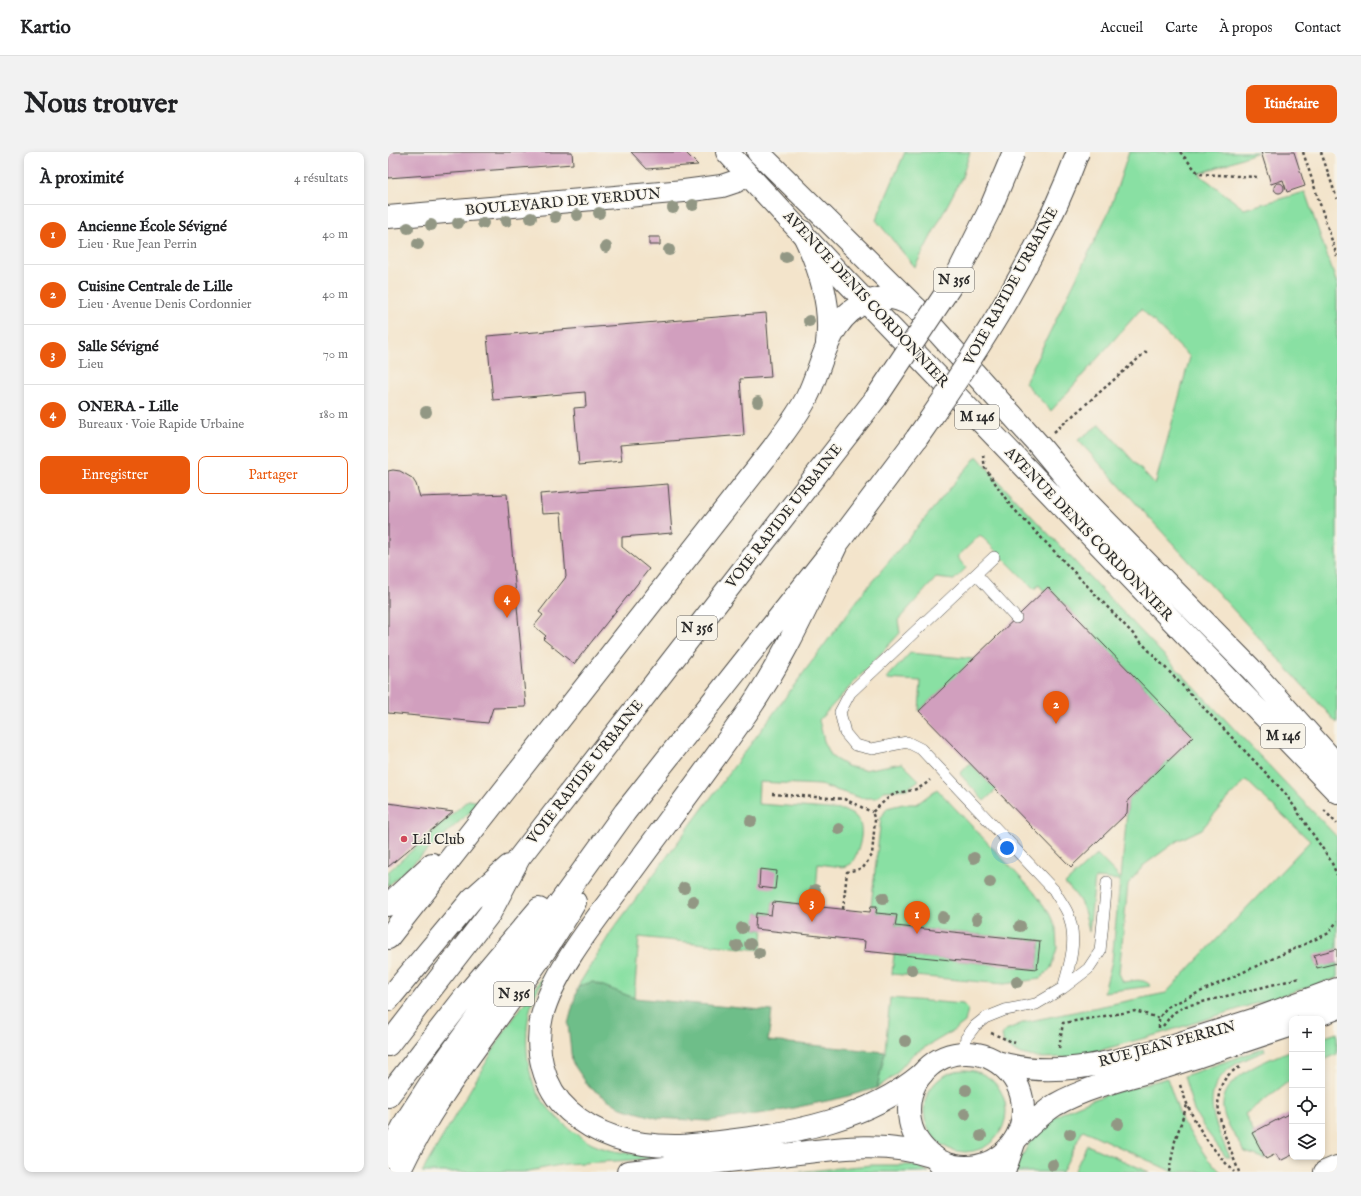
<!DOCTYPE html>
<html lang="fr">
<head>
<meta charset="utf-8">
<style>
	body { margin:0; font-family:"IM FELL English",serif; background:#f2f2f2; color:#202124 }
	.controls { position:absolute; right:12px; bottom:12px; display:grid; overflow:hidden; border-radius:8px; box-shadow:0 2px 6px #0003 }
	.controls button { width:36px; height:36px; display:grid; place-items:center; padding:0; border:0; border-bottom:1px solid #e0e0e0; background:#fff; color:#202124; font:20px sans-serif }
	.you { position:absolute; left:619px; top:696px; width:14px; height:14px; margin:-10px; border:3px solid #fff; border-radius:50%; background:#1a73e8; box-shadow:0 0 0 6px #1a73e833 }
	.badge { display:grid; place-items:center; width:26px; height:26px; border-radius:50%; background:#ea580c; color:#fff; font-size:13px; font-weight:700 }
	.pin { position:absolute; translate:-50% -33px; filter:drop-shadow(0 1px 2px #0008) }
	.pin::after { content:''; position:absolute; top:21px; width:14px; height:12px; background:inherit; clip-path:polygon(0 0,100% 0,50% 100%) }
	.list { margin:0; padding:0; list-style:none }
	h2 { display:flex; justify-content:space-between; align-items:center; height:52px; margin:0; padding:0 16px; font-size:17px }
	h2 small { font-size:13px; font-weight:400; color:#757577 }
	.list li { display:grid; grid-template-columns:26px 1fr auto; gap:12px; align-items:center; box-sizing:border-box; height:60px; padding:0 16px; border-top:1px solid #e0e0e0 }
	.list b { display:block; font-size:15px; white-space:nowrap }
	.list p { margin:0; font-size:13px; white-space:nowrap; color:#757577 }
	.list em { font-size:13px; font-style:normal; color:#757577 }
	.actions { display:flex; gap:8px; padding:12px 16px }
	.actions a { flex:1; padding:9px 0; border:1px solid #ea580c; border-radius:8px; text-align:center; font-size:14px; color:#ea580c }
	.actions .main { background:#ea580c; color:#fff }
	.icon { flex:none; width:22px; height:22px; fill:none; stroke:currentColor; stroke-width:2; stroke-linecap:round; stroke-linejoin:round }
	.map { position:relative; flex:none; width:949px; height:1020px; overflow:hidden; border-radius:8px }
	header { display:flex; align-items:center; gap:24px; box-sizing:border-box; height:56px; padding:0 20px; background:#fff; border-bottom:1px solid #e0e0e0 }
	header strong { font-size:19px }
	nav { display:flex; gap:22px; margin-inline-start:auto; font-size:14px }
	.intro { display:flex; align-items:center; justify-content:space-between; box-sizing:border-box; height:96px; padding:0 24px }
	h1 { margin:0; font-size:28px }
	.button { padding:10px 18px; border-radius:8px; background:#ea580c; color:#fff; font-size:14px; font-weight:700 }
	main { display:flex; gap:24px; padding:0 24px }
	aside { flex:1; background:#fff; border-radius:8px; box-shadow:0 2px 6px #0003 }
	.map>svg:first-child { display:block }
	.green { fill:#89e0a3; stroke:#5a8667 }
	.forest { fill:#6ebe89; stroke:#4c745a }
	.building { fill:#d19fbe }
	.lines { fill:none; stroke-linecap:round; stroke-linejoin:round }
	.lane-casing { stroke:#494743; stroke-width:12 }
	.street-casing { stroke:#494743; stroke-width:24 }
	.primary-casing { stroke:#494743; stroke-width:24 }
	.highway-casing { stroke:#494743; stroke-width:24 }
	.path { stroke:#494743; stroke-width:2.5; stroke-dasharray:3 3; stroke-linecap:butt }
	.lane { stroke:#fff; stroke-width:11 }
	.street { stroke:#fff; stroke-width:22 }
	.primary { stroke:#fff; stroke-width:22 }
	.highway { stroke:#fff; stroke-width:22 }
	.primary-bridge-casing { stroke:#494743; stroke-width:24; stroke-linecap:butt }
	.highway-bridge-casing { stroke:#494743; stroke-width:24; stroke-linecap:butt }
	.primary-bridge { stroke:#fff; stroke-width:22 }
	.highway-bridge { stroke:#fff; stroke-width:22 }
	.tree { fill:#929784 }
	.poi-dot { fill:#d1495b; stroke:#f7f3e8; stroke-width:1.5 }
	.labels { text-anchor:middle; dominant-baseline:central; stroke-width:3; stroke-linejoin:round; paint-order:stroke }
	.shield { fill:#f7f3e8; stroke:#686764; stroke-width:1 }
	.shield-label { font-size:14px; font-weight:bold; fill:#2b2b2b }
	.street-label { font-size:15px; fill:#2b2b2b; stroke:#f7f3e8 }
	.poi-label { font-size:15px; fill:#2b2b2b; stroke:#f7f3e8; text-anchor:start }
</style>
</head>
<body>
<header>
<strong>Kartio</strong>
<nav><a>Accueil</a><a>Carte</a><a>À propos</a><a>Contact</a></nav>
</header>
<div class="intro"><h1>Nous trouver</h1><a class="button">Itinéraire</a></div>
<main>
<aside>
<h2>À proximité<small>4 résultats</small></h2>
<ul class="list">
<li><span class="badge">1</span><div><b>Ancienne École Sévigné</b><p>Lieu · Rue Jean Perrin</p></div><em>40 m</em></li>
<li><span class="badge">2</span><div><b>Cuisine Centrale de Lille</b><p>Lieu · Avenue Denis Cordonnier</p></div><em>40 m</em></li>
<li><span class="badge">3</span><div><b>Salle Sévigné</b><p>Lieu</p></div><em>70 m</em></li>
<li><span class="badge">4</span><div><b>ONERA - Lille</b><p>Bureaux · Voie Rapide Urbaine</p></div><em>180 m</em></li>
</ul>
<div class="actions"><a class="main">Enregistrer</a><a>Partager</a></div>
</aside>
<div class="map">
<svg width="949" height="1020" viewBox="0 0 949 1020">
	<rect width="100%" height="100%" fill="#f7f3e8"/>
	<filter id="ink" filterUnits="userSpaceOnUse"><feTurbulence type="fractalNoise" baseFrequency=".025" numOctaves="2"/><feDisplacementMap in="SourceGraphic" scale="8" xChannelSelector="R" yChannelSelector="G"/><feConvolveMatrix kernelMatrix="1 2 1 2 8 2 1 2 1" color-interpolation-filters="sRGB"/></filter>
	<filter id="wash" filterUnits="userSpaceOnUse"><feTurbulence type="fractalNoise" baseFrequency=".012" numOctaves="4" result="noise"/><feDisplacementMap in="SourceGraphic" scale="16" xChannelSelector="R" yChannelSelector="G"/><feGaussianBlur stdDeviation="0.9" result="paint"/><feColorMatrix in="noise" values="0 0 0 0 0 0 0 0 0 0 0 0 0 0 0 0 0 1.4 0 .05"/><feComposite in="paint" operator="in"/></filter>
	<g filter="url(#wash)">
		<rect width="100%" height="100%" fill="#f3e4cb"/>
		<path class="green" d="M517,0H582L574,25L527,115L488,68Z
			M741,0H870L811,22L856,57L917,40L949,132V571L690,288L712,272L767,333L802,205L753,157L663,259L637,231L722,57Z
			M589,304L612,331L949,685V797L926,804L929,815L949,811V826L771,882L688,905L650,906L629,901L616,892L614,883L618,878L637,870L778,841L922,689L858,628L834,653L814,677L789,689L756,713L740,732L731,821L735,830C745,829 755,825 763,834L716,840L724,809L732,728L707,726L701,780C697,758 694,747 677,732L709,702L733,727L740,648L805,585L660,435L656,439L651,433L646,437L592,383L569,405L578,416L566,428L548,426L510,468L512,481L431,568L436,589L444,605L459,614L476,618L514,611L531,628L519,637L496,639L488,646H473L432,633L371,630L370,652L455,658C461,661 468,663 471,669C477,681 470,702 463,712L455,715L430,712L427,754L385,750L383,763L369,761L367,777L375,778L373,798L251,785L246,846L205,830L190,834L223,780L477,438Z
			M522,501L586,507L531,559L533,529L498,527Z
			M582,611L608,638L596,649L572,622Z
			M549,637L646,740L661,761L668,776L669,796L663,816L652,827L616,832L504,822L506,802L649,817L652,789L507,774L509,763L488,761L489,754H483L493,666L499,656L515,652H529Z
			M80,648L93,650L0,734V720Z
			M163,813C157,826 148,838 144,851C135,876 137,923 152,945C165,964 184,981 204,992C222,1001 257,1003 278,1006L177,1012L136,1020H34L116,880Z
			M502,846L575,852L580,857L577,870L565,879L524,903L506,924L489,936L497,900Z
			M949,881V902L934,909V886Z
			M876,896L877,899C868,903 857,907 848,912C808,937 827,973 842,1005H838L817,977L806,959L796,924Z
			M904,898V927L857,962L878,1007L857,1000C851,989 843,979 838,968C821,928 877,909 904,898Z
			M536 959a41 41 0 1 1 82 0a41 41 0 1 1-82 0Z
			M779,926L794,969L819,1006L833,1020H785L695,978L674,1020H626C634,1005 641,988 653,976C680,949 743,937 779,926Z
			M699,993L761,1020H686Z
			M483,1013H528L541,1020H408Z"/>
		<path class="forest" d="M205,830L246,846L384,859L380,889L497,900L489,936L453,946L391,959L320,969L269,966L233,956L201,935L184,910L180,872L190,834Z"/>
		<g id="blocks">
			<path class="building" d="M0,0H184L185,12L0,26Z
				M243,0H297L310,13L259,17Z
				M873,0H906L917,34L899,40L895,28L883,32Z
				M886 36a5 5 0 1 1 10 0a5 5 0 1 1-10 0Z
				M261,85H272V93H261Z
				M378,161L383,225L352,227L356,283L232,293L234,309L191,313L186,256L198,255L197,240L105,248L99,184Z
				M5,318L12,319L24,326L28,332L32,345L119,342L138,555L105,556L100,571L0,561V319Z
				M280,332L284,381L234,385V395L261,417L186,512L155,487L158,484L146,474L155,463L151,460L178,425L173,361L154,362L152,342Z
				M660,435L805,585L740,648L739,661L683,715L531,559Z
				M0,651L65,660L0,715Z
				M372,717L389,719L387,737L371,735Z
				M385,750L482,760L483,754H489L488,761L509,763L507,774L652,789L649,817L476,799L477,789L367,777L368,761L383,763Z
				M949,797V811L929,816L926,803Z
				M904,960V1003L892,1009L888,1002L878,1007L864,981Z"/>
		</g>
	</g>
	<g filter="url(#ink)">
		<use href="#blocks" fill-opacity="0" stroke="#494743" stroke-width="1"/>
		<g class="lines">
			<defs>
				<path id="lane" d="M588,422L628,466
					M675,836L700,817L712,799L719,730
					M575,902L578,886L587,874L597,866L617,858L648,852L675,836C682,813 690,787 680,762C677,754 670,746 666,738L533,597L519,590L484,597L467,593L457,581L452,560L462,541L606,405"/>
				<path id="street" d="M0,65L296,39L334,34L349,29
					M546,1005L558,1020
					M616,1020L627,988
					M937,1020L949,1015"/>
				<path id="primary" d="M339,0L458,129L949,640
					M370,0L528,156L651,293L694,345L863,517L949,613
					M920,867L949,856
					M802,888L865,868L949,837
					M521 958a57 57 0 1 1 114 0a57 57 0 1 1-114 0Z
					M808,905L904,873
					M609,910C663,927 721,911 774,897
					M628,987C640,975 653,962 667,953C698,935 742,925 777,915"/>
				<path id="highway" d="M414,79C431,114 444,152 439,191
					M449,392C421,450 395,509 358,562C317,621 274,677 232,735C206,770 165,821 154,864C146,897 155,936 181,959C212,987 252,995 293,994C308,993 324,991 340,989C407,981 480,967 534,922
					M0,753L44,712
					M0,786L385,296C397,279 410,263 419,245C436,211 440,162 482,149C501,143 511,146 528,156
					M0,848L84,747L121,714
					M0,893L102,761L131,706L488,246
					M0,944L80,841L151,757
					M0,1004L18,969L51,918L237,660L449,392L529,286
					M11,1020C57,922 134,844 187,750
					M240,1020C289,1015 337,1009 386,1004C437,998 496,987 546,1005"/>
			</defs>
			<use href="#lane" class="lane-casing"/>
			<use href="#street" class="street-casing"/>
			<use href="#primary" class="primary-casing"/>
			<use href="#highway" class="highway-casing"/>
			<path class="path" d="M792,0L811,22L870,25
				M915,0L949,104
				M933,0L949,47
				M666,280L759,199
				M595,303L597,316L622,353L897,641L943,709L949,723
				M384,642L456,647L484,660
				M936,658L949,672
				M455,757L459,720L475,716L484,703L487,668L484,660C491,655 499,645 507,642C522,637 528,641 542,628
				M775,874L785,861L798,854L912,826
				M771,876V866L779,855L941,781L949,769
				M603,881L627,891
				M671,896L675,871L747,859L771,866
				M792,933C805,971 818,990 846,1020
				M781,1020L787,989L799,953
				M851,1020C840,990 810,935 852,915"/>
			<use href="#lane" class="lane"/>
			<use href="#street" class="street"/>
			<use href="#primary" class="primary"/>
			<use href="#highway" class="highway"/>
			<defs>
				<path id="primary-bridge" d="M774,897L802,888
					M777,915L808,905"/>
				<path id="highway-bridge" d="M488,246L566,129L603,55L626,0
					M529,286C592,196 652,103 690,0"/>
			</defs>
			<use href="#primary-bridge" class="primary-bridge-casing"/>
			<use href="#highway-bridge" class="highway-bridge-casing"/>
			<use href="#primary-bridge" class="primary-bridge"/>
			<use href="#highway-bridge" class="highway-bridge"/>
		</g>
		<g class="tree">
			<circle cx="305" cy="53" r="6"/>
			<circle cx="285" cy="56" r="6"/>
			<circle cx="211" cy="61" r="6"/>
			<circle cx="189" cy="63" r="6"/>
			<circle cx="167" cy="65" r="6"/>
			<circle cx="143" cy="66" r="6"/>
			<circle cx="118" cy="69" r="6"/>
			<circle cx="70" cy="71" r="6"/>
			<circle cx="95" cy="71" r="6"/>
			<circle cx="43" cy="73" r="6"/>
			<circle cx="20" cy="76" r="6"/>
			<circle cx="30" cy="92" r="6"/>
			<circle cx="218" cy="95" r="6"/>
			<circle cx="281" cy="98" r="6"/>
			<circle cx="398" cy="105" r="6"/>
			<circle cx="421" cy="169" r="6"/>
			<circle cx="370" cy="250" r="6"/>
			<circle cx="38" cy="260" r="6"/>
			<circle cx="363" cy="669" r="6"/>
			<circle cx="451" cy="677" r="6"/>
			<circle cx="586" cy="706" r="6"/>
			<circle cx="602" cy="730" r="6"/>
			<circle cx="296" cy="736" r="6"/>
			<circle cx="427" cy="738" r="6"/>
			<circle cx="495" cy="746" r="6"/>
			<circle cx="305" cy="749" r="6"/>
			<circle cx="555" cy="765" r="6"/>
			<circle cx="589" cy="767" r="6"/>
			<circle cx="632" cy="774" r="6"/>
			<circle cx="354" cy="776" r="6"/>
			<circle cx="362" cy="792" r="6"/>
			<circle cx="349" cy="794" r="6"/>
			<circle cx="371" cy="801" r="6"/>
			<circle cx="524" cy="818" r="6"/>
			<circle cx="629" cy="830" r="6"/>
			<circle cx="517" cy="889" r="6"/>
			<circle cx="578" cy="938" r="6"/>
			<circle cx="577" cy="962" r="6"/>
			<circle cx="730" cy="972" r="6"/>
			<circle cx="682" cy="982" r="6"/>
			<circle cx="593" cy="984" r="6"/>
			<circle cx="665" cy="1013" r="6"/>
		</g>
	</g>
	<circle class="poi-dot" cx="16" cy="687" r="4"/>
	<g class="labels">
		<g class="shield">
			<rect x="546" y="116" width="40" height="24" rx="3"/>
			<rect x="567" y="253" width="44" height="24" rx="3"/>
			<rect x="289" y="464" width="40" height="24" rx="3"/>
			<rect x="873" y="572" width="44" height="24" rx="3"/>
			<rect x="106" y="830" width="40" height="24" rx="3"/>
		</g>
		<g class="shield-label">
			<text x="566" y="128">N 356</text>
			<text x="589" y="265">M 146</text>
			<text x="309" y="476">N 356</text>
			<text x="895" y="584">M 146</text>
			<text x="126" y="842">N 356</text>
		</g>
		<g class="street-label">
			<text transform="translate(175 50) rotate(-5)">BOULEVARD DE VERDUN</text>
			<text transform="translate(623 134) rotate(-61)">VOIE RAPIDE URBAINE</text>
			<text transform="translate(478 147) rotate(47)">AVENUE DENIS CORDONNIER</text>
			<text transform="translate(396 364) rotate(-52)">VOIE RAPIDE URBAINE</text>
			<text transform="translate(701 382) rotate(46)">AVENUE DENIS CORDONNIER</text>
			<text transform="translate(197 620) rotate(-52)">VOIE RAPIDE URBAINE</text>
			<text transform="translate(779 892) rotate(-15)">RUE JEAN PERRIN</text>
		</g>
		<g class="poi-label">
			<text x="24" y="687">Lil Club</text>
		</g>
	</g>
</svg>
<div class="controls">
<button>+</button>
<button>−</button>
<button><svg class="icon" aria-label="locate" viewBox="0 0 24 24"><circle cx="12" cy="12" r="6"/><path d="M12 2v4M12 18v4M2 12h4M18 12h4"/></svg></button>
<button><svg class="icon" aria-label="layers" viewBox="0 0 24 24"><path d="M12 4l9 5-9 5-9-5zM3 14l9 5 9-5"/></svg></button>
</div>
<div class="you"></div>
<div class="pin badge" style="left:529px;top:782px">1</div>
<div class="pin badge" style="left:668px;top:572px">2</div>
<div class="pin badge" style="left:424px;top:770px">3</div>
<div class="pin badge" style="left:119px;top:466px">4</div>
</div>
</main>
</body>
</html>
